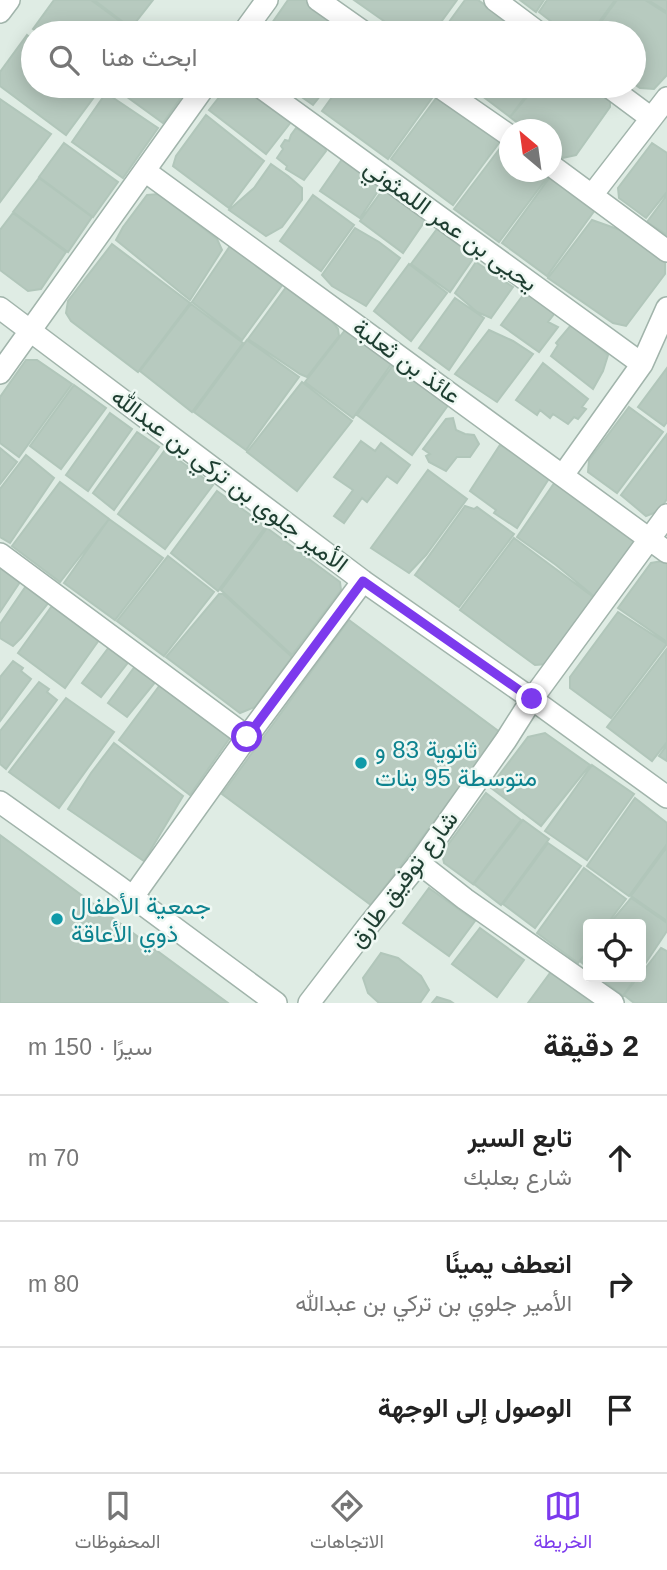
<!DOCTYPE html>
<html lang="ar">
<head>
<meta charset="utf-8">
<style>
	body { margin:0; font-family:Arial,Vazirmatn,sans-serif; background:#f6f6f6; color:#222; direction:rtl }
	.controls { position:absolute; right:21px; bottom:21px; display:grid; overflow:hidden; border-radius:7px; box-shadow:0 4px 18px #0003 }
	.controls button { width:63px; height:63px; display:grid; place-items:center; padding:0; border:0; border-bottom:2px solid #e0e0e0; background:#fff; color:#222; font:35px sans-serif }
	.compass { position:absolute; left:499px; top:119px; width:63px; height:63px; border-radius:50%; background:#fff; box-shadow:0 4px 18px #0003; rotate:331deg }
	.stop { position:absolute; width:21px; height:21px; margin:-16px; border:5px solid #7c3aed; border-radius:50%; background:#fff }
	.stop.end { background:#7c3aed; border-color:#fff; box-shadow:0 2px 7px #0008 }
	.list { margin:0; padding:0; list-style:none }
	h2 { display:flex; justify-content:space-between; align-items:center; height:91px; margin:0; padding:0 28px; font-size:30px }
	h2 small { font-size:23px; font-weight:400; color:#767676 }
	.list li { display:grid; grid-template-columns:46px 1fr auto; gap:21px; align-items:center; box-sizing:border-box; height:126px; padding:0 28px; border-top:2px solid #e0e0e0 }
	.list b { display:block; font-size:26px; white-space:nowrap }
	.list p { margin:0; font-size:23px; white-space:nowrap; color:#767676 }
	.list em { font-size:23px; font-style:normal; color:#767676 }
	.icon { flex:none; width:38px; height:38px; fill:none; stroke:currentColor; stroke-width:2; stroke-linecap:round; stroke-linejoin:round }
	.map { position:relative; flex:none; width:667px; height:1003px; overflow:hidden; direction:ltr }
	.search { position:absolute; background:#fff; box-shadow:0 4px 18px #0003; left:21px; right:21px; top:21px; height:77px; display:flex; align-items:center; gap:18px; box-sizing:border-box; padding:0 24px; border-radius:38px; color:#767676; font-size:26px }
	.sheet { height:469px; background:#fff }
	nav { display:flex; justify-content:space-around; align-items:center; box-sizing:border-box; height:98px; border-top:2px solid #e0e0e0; background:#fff; font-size:19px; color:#767676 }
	nav a { display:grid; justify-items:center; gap:4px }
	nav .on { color:#7c3aed }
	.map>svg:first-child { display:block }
	.building { fill:#b7cabf; stroke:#b1c6ba; stroke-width:2 }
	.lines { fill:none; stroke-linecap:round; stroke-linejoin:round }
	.minor-casing { stroke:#a1b4ab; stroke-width:24 }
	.minor { stroke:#fff; stroke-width:21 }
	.route { stroke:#7c3aed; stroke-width:9 }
	.culture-dot { fill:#0f9aa8; stroke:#eff8f3; stroke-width:2.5 }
	.labels { text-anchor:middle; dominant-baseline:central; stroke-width:5; stroke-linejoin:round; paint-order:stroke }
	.street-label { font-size:24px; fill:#1e3e31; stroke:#eff8f3 }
	.culture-label { font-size:24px; fill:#0d838f; stroke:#eff8f3; text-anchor:start }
</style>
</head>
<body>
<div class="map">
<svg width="667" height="1003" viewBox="0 0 667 1003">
	<rect width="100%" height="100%" fill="#dfece4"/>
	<path class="building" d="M54,0H91L136,33H40L33,29Z
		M94,0H153L131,28Z
		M288,0H309L358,33H265Z
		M354,0H457L433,33H401Z
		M465,0H478L506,20L497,33H441Z
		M520,0H544L536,12Z
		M547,0H615L591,33H566L539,12Z
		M617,0H645L667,14V75L654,89L640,88L634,84V33H593Z
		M648,0H667V12Z
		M506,22L528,33H498Z
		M27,35L33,40V86H96L100,89L66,135L0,86V72Z
		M112,86H189L163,123Z
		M228,86H244L291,122L266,154L209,110Z
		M286,86H328L313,105Z
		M340,86H429L437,91L388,159L322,111Z
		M469,86H533L510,117Z
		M536,86H595L610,97V107L576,155L563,158L552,148V130H527L510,117Z
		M106,93L158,128L123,178L72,142Z
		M440,93L502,139L453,205L391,159Z
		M0,99L51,134L0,202Z
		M206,115L264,161L229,208L173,166L176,156Z
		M296,128L325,147L326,151L304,180L286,169L287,166L277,158L283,149L281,146L285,140L289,141L291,135Z
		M64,143L118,182L93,217L39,177Z
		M504,143L510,146V172H544L549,175L499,242L454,209Z
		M652,143L667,153V192L646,218L619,198L618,188Z
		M343,158L382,185L360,218L320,191Z
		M271,164L288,176L302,188V200L282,227L266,236L229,210L254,188Z
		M550,177L595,210L547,276L502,243Z
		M39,178L92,217L68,252L13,212Z
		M384,188L427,218L403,253L360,221Z
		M159,194L217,239L222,250L190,300L116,240L123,227L147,195Z
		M313,195L354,225L321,271L280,241Z
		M667,195V235L647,222Z
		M13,213L66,252L41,289L28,291L0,270V230Z
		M592,220L637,236L665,260V274L626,326L613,323L548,278Z
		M355,228L379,242L400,258L366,306L332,286L322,275Z
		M437,229L475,256L450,292L411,264Z
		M112,244L190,303L138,372L71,321L66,313L68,301Z
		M230,246L283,284L242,340L192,302Z
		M476,262L513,287L491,318L477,312L455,293Z
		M409,264L447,293L411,341L374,311Z
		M287,286L328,316L338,329L339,336L307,377L300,374L248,339Z
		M526,291L542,302L554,314L548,322L558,327L539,352L501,325Z
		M455,298L484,318L449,370L419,348Z
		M191,304L243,343L192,412L140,371Z
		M571,325L582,332L608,355L603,371L593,389L551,356L558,345L556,343Z
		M345,330L392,363L353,418L305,382Z
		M489,330L513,341L533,354L497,402L455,374Z
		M247,340L299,377L246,450L194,412Z
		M26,360H37L72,384L19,457L0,443V397Z
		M543,363L588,399L582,407L586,409L578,419L574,417L568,424L553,414L550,418L540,410L537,415L516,400Z
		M394,364L449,404L412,455L357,415Z
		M667,368V422L664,426L638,407Z
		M302,382L352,421L297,491L247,452Z
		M74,385L106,408L61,469L30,446Z
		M629,407L663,432L617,493L588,472L589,460Z
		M110,413L132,429L88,491L66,475Z
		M453,418L456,430L465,434L474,435L479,444L470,457H457L446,471L429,462L426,456L430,454L423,449L446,419Z
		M137,432L159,447L114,510L93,493Z
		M667,434V499L659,511L646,516L621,495Z
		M361,441L375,451L381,443L410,465L397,483L387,476L367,502L362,498L344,523L334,516L353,490L334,477Z
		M500,445L550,477L517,528L494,513L496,510L470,491Z
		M0,448L17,462L0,484Z
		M165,450L213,485L165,549L118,514Z
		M26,455L54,478L10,543L0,537V489Z
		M428,470L467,499L426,555L409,573L371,548Z
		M60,482L109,519L60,582L12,546Z
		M555,482L635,541L596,598L556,565L517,537Z
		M217,491L266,526L218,591L171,553Z
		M465,506L474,509L477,507L514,534L459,607L415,575Z
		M109,519L163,558L115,620L64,583Z
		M267,528L340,582L341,590L292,655L221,590Z
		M514,538L596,599L547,664L535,665L460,610Z
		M168,556L214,592L164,656L117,621Z
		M662,561L667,564V642L618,608L651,563Z
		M0,567L20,582L0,612Z
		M26,586L49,602L21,638L13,646L0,638V624Z
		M219,594H223L292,657L255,707L240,713L166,657Z
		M52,606L99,640L65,688L18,653Z
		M618,612L667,644L611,718L570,688V677Z
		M349,620L501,733L371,905L222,794Z
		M109,647L130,660L101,697L82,683Z
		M666,650L667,742L652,761L607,727Z
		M13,661L23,668L21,671L31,679L0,721V677Z
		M136,665L157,680L127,717L108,703Z
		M163,681L232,735L190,795L119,740Z
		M39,682L49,689L47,692L57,700L6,769L0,764V731Z
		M66,698L114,732L59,808L9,772Z
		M545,733L590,765L541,826L490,787L528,737Z
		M114,743L183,796L144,861L68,809L91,773Z
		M667,745V761L659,756Z
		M592,765L634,794L587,860L545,831Z
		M486,793L521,820L473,884L444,863L442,853Z
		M635,798L667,823V844L629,896L587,866Z
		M523,820L549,839L501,905L474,884Z
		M0,835L228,1003H0Z
		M548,843L581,866L535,928L503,904Z
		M667,847V921L631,896Z
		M584,868L626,899L607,924H588V950L578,963L537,933Z
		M429,888L475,921L449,956L403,923Z
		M631,898L667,923V931L641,970V924H609Z
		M480,928L524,960L497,997L452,964Z
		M661,948L667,951V1003H634L624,995L638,977H641V974Z
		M588,950V968L580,961Z
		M381,953L398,958L421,976L429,990L420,1003H379L368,993L363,978Z
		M553,969L599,1003H528Z
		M599,977H636L623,996Z
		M437,997L450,1001L453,1003H432Z"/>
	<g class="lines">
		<defs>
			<path id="minor" d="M318,0L365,33
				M495,0L539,33
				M0,12L9,0
				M243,33L267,0
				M259,86L642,364
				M438,86L510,136
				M608,86L651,118
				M552,166L667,251
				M145,171L667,552
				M592,195L667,98
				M0,308L363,581L532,699L667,797
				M0,373L205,86
				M563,475L642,364L667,308
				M0,554L247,737
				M0,802L118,886L276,1003
				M419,863L465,899L613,1003
				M132,898L247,737L363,581
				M309,1003L368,926L419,863L506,740L532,699L667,515"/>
		</defs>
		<use href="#minor" class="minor-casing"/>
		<use href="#minor" class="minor"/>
	</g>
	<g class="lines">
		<path class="route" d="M247,737L363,581L532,699"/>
	</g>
	<g class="culture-dot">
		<circle cx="361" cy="763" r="7"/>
		<circle cx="57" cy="919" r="7"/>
	</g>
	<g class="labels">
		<g class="street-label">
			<text transform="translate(451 225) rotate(36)">يحيى بن عمر اللمثوني</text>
			<text transform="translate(407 361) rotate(36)">عائذ بن ثعلبة</text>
			<text transform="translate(230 480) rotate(37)">الأمير جلوي بن تركي بن عبدالله</text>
			<text transform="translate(403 879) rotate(-53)">شارع توفيق طارق</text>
		</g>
		<g class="culture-label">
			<text x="375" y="749">ثانوية 83 و<tspan x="375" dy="28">متوسطة 95 بنات</tspan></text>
			<text x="71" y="905">جمعية الأطفال<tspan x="71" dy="28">ذوي الأعاقة</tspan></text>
		</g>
	</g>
</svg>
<div class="controls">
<button><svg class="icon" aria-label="locate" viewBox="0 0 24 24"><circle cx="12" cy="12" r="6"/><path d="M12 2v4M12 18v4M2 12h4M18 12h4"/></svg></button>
</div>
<svg class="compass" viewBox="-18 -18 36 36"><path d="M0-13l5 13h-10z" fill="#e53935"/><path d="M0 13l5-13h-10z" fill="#767676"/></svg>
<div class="stop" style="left:247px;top:737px"></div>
<div class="stop end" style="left:532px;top:699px"></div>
<div class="search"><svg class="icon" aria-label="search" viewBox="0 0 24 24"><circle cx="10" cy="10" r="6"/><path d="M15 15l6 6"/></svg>ابحث هنا</div>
</div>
<section class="sheet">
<h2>2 دقيقة<small>سيرًا · 150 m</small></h2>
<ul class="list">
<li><svg class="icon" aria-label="ahead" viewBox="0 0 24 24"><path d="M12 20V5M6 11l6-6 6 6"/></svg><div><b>تابع السير</b><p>شارع بعلبك</p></div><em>70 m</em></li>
<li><svg class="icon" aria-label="right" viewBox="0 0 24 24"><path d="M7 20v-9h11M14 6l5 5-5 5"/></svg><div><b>انعطف يمينًا</b><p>الأمير جلوي بن تركي بن عبدالله</p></div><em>80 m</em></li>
<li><svg class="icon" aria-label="arrive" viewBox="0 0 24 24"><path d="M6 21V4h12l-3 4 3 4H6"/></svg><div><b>الوصول إلى الوجهة</b></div></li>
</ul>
</section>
<nav>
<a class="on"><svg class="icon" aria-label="map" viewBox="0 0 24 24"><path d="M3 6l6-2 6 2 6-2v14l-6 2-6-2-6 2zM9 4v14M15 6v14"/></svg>الخريطة</a>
<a><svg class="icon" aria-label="directions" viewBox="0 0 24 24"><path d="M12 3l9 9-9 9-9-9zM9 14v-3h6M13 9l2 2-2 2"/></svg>الاتجاهات</a>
<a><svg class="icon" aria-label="saved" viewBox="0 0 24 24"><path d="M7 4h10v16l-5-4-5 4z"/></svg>المحفوظات</a>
</nav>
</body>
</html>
